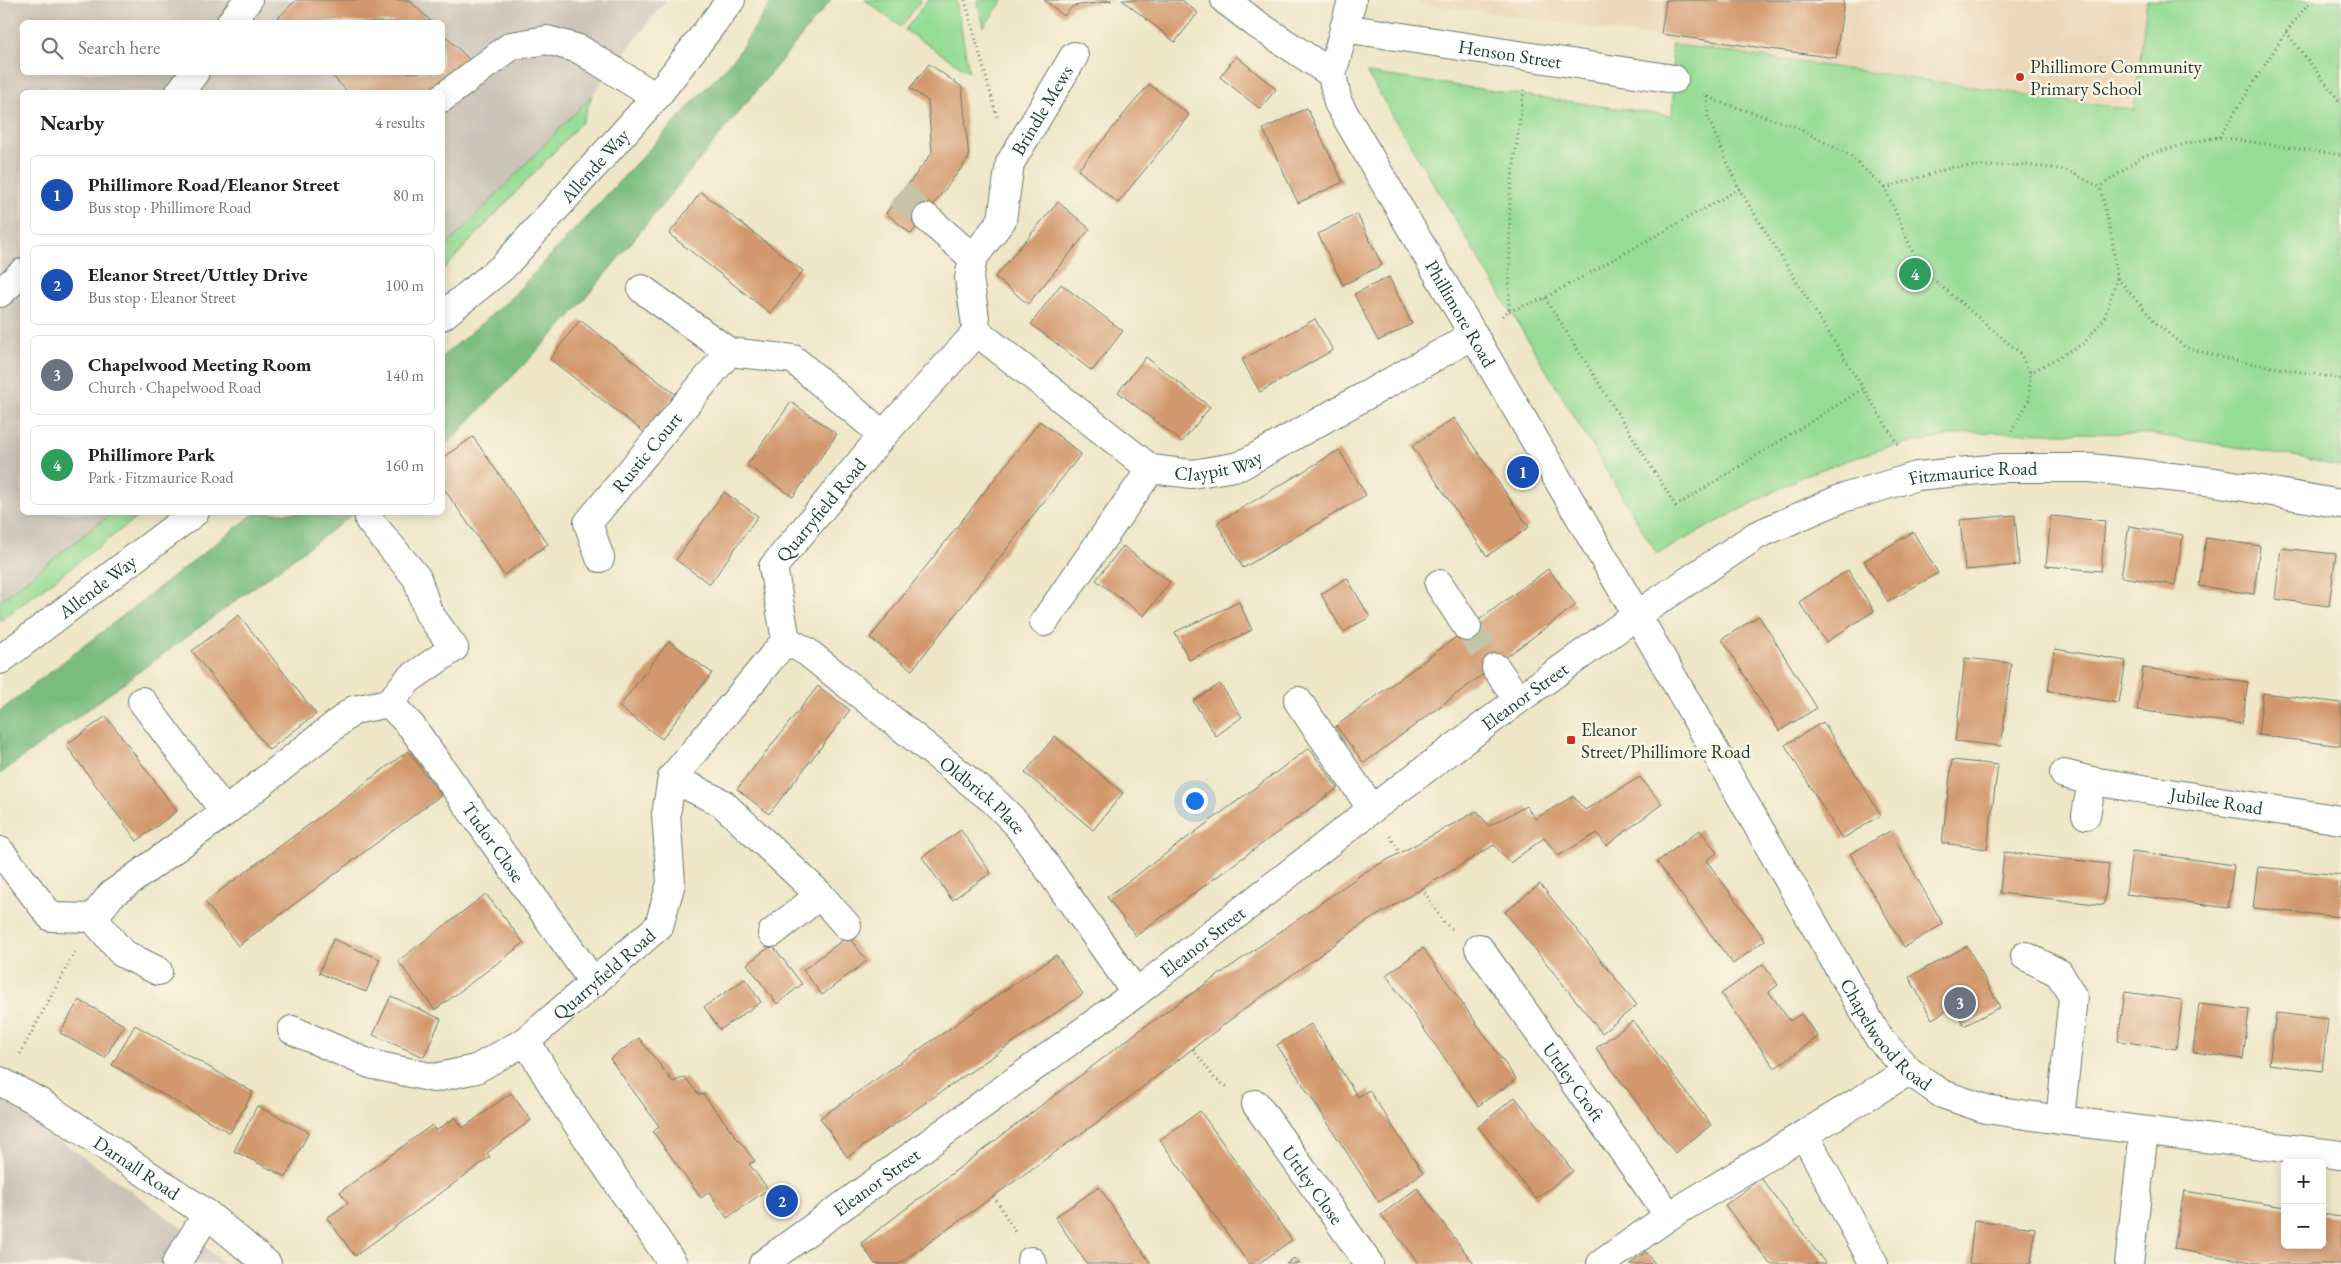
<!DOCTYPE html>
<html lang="en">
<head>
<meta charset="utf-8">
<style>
	body { margin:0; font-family:"EB Garamond",serif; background:#f2f2f2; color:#222 }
	.controls { position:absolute; right:15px; bottom:15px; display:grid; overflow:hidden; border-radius:8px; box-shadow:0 2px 12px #0003 }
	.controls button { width:45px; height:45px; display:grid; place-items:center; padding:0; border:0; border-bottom:1px solid #e0e0e0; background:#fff; color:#222; font:25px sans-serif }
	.you { position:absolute; left:1194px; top:800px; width:18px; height:18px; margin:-12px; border:4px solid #fff; border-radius:50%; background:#1a73e8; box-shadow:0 0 0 8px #1a73e833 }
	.badge { display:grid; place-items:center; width:32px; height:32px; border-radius:50%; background:#c8321e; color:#fff; font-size:16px; font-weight:700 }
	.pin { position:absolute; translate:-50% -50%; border:2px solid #fff; box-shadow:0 1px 5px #0006 }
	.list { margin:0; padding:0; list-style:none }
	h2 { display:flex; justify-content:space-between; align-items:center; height:65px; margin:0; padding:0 20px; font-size:21px }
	h2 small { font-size:16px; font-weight:400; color:#767676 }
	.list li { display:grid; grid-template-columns:32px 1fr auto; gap:15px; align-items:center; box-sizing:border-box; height:80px; margin:0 10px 10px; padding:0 10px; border:1px solid #e0e0e0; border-radius:8px }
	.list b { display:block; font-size:19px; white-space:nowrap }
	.list p { margin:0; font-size:16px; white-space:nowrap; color:#767676 }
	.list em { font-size:16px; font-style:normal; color:#767676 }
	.icon { flex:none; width:28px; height:28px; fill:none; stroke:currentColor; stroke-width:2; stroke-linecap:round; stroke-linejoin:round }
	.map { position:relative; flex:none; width:2341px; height:1264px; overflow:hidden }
	.search { position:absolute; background:#fff; box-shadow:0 2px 12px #0003; left:20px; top:20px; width:425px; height:55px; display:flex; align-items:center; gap:12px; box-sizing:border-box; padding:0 18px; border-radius:8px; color:#767676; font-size:19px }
	.panel { position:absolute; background:#fff; box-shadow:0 2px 12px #0003; left:20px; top:90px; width:425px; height:425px; border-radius:8px }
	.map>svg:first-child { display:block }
	.built { fill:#ebd8ba }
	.industrial { fill:#cbc3b8; fill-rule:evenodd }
	.green { fill:#97dc95; stroke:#5b8c64 }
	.forest { fill:#79bc7e; stroke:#4c7c59 }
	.building { fill:#d2976c }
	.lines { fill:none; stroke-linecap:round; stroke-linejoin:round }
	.minor-tunnel { stroke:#c5c4a9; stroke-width:28; stroke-dasharray:28 14; stroke-linecap:butt }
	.minor-casing { stroke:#677867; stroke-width:30 }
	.major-casing { stroke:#677867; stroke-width:30 }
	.path { stroke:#677867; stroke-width:3; stroke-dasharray:1 4; stroke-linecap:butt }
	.minor { stroke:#fff; stroke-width:28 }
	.major { stroke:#fff; stroke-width:28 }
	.poi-dot { fill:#c8321e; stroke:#fcf5e5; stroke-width:2 }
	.labels { text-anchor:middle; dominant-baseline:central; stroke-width:5; stroke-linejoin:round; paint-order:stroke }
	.street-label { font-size:19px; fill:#1f3d34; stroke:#fcf5e5 }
	.poi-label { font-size:19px; fill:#1f3d34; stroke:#fcf5e5; text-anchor:start }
</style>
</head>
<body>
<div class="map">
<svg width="2341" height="1264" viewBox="0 0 2341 1264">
	<rect width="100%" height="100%" fill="#fcf5e5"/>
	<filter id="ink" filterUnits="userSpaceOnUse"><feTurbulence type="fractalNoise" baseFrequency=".02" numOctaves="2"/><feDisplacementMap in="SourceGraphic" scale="10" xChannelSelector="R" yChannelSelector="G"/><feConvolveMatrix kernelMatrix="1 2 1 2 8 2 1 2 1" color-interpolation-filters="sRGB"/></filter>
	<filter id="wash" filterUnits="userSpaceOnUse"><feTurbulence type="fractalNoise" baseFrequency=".0096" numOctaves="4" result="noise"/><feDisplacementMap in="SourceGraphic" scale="20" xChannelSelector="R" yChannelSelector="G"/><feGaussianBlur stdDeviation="1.12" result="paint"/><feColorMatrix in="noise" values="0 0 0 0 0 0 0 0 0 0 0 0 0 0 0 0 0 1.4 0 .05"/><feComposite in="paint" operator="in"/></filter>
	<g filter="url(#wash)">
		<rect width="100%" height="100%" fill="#eee6c6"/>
		<path class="built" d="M1415,0H2147L2134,110L1671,44L1659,37L1421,3Z"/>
		<path class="industrial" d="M0,0H666L592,95L443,250L442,92H22V512L112,513L0,601ZM22,22H442V72H22Z
			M0,1097L174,1222L225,1264H0Z"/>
		<path class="green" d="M865,0H921L901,27Z
			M928,0H956L969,72L905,30Z
			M977,0H1003L984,27Z
			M2147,0H2341V467L2299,457L2151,434L1971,432L1888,447L1807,474L1657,554L1367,73L1672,116L1674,79L1671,44L2134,110Z
			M592,95L582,122L443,270V250Z
			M112,513H143L0,621V601Z"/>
		<path class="forest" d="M773,0H831L569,318L443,448V356L509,300L736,56Z
			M255,513H355L0,774V711Z"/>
		<g id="blocks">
			<path class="building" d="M296,0H409L432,22H277L275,21Z
				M1044,0H1111V1L1073,6L1064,16Z
				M1122,0H1182L1198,13L1175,42Z
				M1666,0H1844L1836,58L1661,34Z
				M442,33L472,62L442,92H348L328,72H442Z
				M1236,56L1276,89L1260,109L1220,77Z
				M929,64L962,87L969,158L911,234L886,213L932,153L928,101L910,88Z
				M1149,84L1189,115L1118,203L1078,170Z
				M1307,108L1343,182L1298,203L1263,129Z
				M701,192L803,271L770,313L669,234Z
				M1058,202L1090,229L1028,304L995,277Z
				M1357,214L1382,265L1343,285L1318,234Z
				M1389,277L1412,324L1378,341L1354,294Z
				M1061,284L1123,331L1092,371L1031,324Z
				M1315,319L1333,350L1260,392L1242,360Z
				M580,320L675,394L645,433L550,359Z
				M1146,357L1210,407L1182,442L1118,392Z
				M791,402L837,434L793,497L747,465Z
				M1454,418L1529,527L1487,556L1412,446Z
				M1040,421L1081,454L912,670L870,638Z
				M473,437L548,544L504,575L442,486V458Z
				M1339,450L1366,495L1243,568L1217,523Z
				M724,492L758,516L710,584L676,560Z
				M2015,515L2019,565L1965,570L1960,520Z
				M2051,516L2105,521L2101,571L2046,566Z
				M2129,526L2183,535L2175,585L2121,577Z
				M1913,532L1938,573L1888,602L1864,561Z
				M2206,538L2260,546L2254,594L2199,586Z
				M1123,546L1170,582L1144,616L1096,580Z
				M2281,548L2336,554L2329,606L2275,599Z
				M1548,569L1576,605L1364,763L1336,726Z
				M1848,570L1874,611L1826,642L1799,602Z
				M1347,578L1370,617L1343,632L1321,594Z
				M1239,602L1252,630L1189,660L1175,632Z
				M239,615L316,714L269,750L192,651Z
				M1759,616L1817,708L1779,731L1722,639Z
				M669,641L712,673L662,739L619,707Z
				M2055,649L2126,661L2119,703L2048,691Z
				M1965,658L2011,663L2001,746L1955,741Z
				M2143,668L2248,682L2242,724L2137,710Z
				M1220,684L1242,717L1216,736L1193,701Z
				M818,686L850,710L769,814L737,789Z
				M2263,693L2341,703V746L2258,735Z
				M106,716L177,811L137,841L66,745Z
				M1823,722L1881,815L1842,839L1785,745Z
				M1055,736L1123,793L1093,830L1025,773Z
				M1309,748L1338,788L1136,936L1107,897Z
				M408,751L441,795L238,946L205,902Z
				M1952,760L1998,765L1987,849L1942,843Z
				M1640,777L1662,804L1606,846L1597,833L1558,856L1544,838L1510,863L1494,845L1363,924L1243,1010L1093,1125L899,1264H875L861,1243L1136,1033L1365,872L1477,811L1489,826L1526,806L1535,819L1573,796L1585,810Z
				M961,830L991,873L952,900L922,857Z
				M1700,830L1717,853L1706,860L1765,940L1733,964L1657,862Z
				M1890,831L1943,924L1904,947L1850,854Z
				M2132,851L2234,865L2228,908L2126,894Z
				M2004,852L2109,864L2104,905L2000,893Z
				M2258,867L2341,875V917L2253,908Z
				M1540,884L1637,1005L1602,1033L1505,912Z
				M486,894L524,943L435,1010L398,961Z
				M848,936L867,961L822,995L803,970Z
				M333,939L380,959L366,992L319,973Z
				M772,945L802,984L777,1004L747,964Z
				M1967,946L2000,1007L1964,1026L1954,1007L1932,1019L1909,977Z
				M1423,948L1516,1079L1478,1106L1386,975Z
				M1056,955L1083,994L847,1157L820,1118Z
				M1763,964L1778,985L1769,992L1790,1021L1801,1014L1818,1037L1775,1068L1721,994Z
				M745,979L761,1002L720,1030L704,1007Z
				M2125,992L2182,1000L2176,1049L2118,1041Z
				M391,996L441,1019L424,1057L373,1035Z
				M79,1000L124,1025L105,1058L60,1033Z
				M2199,1004L2249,1010L2243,1059L2193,1052Z
				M2276,1013L2328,1019L2322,1071L2269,1064Z
				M1633,1021L1711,1125L1675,1153L1596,1048Z
				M1311,1024L1358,1097L1369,1090L1423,1173L1379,1202L1277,1045Z
				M135,1025L253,1092L230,1133L112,1065Z
				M639,1038L673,1082L685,1077L699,1095L703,1094L755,1161L749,1164L768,1189L727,1218L709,1192L701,1198L653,1132L659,1126L610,1059Z
				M511,1093L531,1120L487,1153L490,1157L355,1256L327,1218L348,1203L340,1192L432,1125L436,1131L455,1117L463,1128Z
				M1515,1097L1573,1171L1536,1199L1478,1127Z
				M257,1106L309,1132L286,1177L234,1151Z
				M1200,1111L1292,1240L1258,1264H1249L1160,1140Z
				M1761,1178L1826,1264H1770L1725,1205Z
				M1099,1187L1151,1264H1087L1055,1217Z
				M1417,1188L1474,1264H1419L1381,1215Z
				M2184,1191L2285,1207V1245H2322V1214L2341,1217V1264H2263L2174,1249Z
				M1974,1220L2035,1228L2031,1264H1969Z
				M1646,1252L1655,1264H1630Z
				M1294,1258L1299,1264H1286Z"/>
		</g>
	</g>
	<g filter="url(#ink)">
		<use href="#blocks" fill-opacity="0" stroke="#677867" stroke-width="1"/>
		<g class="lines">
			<path class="minor-tunnel" d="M898,194L927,218
				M1467,627L1496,668"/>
			<defs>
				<g id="minor">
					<path d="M1225,0L1255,23L1332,74"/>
					<path id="s1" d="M1352,0L1332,74L1338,103L1637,615L1879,1038L1909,1071L1942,1094L1986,1109L2060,1120L2341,1155"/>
					<path d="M231,22L248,0"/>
					<path id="s2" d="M1344,28L1674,79"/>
					<path d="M180,92L195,72"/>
					<path d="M442,98L511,46L547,40L579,49L656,97"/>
					<path d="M927,218L973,258"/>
					<path d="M642,289L729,352L793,359L883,435"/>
					<path d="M0,293L22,273"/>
					<path id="s3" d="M442,316L503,267L656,97L731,0"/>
					<path id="s4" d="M977,332L1151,469L1192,474L1240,466L1474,335"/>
					<path id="s5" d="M977,332L969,278L973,258L1002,220L1010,163L1074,56"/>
					<path d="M369,520L417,578L428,612L454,648L408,680L389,703"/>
					<path id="s6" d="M600,558L588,523L729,352"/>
					<path d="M1439,584L1467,627"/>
					<path d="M1044,622L1151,469"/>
					<path id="s7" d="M786,640L807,652L993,800L1016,823L1136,993"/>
					<path id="s8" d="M0,660L195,512"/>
					<path d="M1496,668L1518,700"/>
					<path d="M142,701L225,812"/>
					<path d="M1298,701L1372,809"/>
					<path d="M2064,774L2092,781L2086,815"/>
					<path d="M672,778L722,803L820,895L772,933"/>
					<path id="s9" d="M2092,781L2341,820"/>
					<path id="s10" d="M0,851L51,917L93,918L111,895L225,812L354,710L389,703L412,727L594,983"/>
					<path d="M820,895L847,926"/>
					<path d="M93,918L122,953L158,971"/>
					<path id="s11" d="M1479,948L1669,1216"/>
					<path d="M2025,956L2059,973L2073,997L2060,1120"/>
					<path d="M292,1030L370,1064L434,1078L476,1069L526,1041"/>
					<path id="s12" d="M1256,1104L1369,1264"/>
					<path d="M1804,1134L1874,1264"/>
					<path d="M1031,1261L1033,1264"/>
					<path d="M176,1264L207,1214"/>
					<path id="s13" d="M673,1264L564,1104L526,1041L659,926L671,883L666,814L672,778L786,640L773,567L883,435L977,332"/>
					<path id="s14" d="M763,1264L1136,993L1372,809L1518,700L1637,615L1757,535L1840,499L1917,476L2000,468H2090L2215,482L2341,504"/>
					<path d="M1601,1264L1669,1216L1909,1071"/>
					<path d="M2129,1264L2144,1131"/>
				</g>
				<g id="major">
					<path id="s15" d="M0,1081L39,1102L207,1214L267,1264"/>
				</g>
			</defs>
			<use href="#minor" class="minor-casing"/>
			<use href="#major" class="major-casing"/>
			<path class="path" d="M965,0L997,117
				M2286,32L2341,103
				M1704,94L1717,101L1794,126L1849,155L1885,188L1919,267L2020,353L2030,373L2029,400L2010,434
				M1707,96L1708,118L1739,189
				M2219,137L2286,32L2311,0
				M1885,188L1953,167L2026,165L2066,170L2100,187L2143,156L2189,143L2219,137L2341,155
				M2117,278L2157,324L2185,347L2227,359L2341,379
				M1545,298L1676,506L1863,389
				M1509,311L1545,298L1739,189L1899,446
				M1502,316L1509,311L1510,194L1524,89
				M2030,373L2084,343L2104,319L2117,278L2112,239L2100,187
				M1390,836L1400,853
				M1422,888L1444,923L1452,929
				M1193,1049L1215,1079L1228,1087
				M20,1054L75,952
				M994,1196L1015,1232"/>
			<use href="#minor" class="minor"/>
			<use href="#major" class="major"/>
		</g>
	</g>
	<g class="poi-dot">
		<circle cx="2020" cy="77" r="5"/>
		<rect x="1566" y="735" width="10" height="10" rx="2.5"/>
	</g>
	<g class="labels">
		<g class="street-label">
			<text stroke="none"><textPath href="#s2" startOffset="168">Henson Street</textPath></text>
			<text stroke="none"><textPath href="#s5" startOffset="242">Brindle Mews</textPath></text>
			<text stroke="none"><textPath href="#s3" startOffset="215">Allende Way</textPath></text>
			<text stroke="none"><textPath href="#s1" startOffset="350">Phillimore Road</textPath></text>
			<text stroke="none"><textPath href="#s6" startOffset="129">Rustic Court</textPath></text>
			<text stroke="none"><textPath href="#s4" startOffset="290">Claypit Way</textPath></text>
			<text stroke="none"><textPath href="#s14" startOffset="1460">Fitzmaurice Road</textPath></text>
			<text stroke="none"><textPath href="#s13" startOffset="921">Quarryfield Road</textPath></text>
			<text stroke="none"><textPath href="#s8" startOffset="122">Allende Way</textPath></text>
			<text stroke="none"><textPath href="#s14" startOffset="950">Eleanor Street</textPath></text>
			<text stroke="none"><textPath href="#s7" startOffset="251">Oldbrick Place</textPath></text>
			<text stroke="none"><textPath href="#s9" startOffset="126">Jubilee Road</textPath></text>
			<text stroke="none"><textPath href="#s10" startOffset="670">Tudor Close</textPath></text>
			<text stroke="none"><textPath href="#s14" startOffset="545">Eleanor Street</textPath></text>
			<text stroke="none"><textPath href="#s13" startOffset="370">Quarryfield Road</textPath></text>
			<text stroke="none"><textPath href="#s1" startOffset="1188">Chapelwood Road</textPath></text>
			<text stroke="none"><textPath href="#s11" startOffset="164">Uttley Croft</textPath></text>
			<text stroke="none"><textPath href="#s15" startOffset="162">Darnall Road</textPath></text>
			<text stroke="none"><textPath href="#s14" startOffset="140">Eleanor Street</textPath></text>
			<text stroke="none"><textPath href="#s12" startOffset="99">Uttley Close</textPath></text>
		</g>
		<g class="poi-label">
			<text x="2030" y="66">Phillimore Community<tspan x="2030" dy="22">Primary School</tspan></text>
			<text x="1581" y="729">Eleanor<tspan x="1581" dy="22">Street/Phillimore Road</tspan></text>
		</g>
	</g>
</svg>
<div class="controls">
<button>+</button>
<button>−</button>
</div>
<div class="you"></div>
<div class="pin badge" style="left:1523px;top:472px;background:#1a4fb4">1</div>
<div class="pin badge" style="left:782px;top:1201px;background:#1a4fb4">2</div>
<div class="pin badge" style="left:1960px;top:1003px;background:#6b7280">3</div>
<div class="pin badge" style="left:1915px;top:274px;background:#2e9e5b">4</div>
<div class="search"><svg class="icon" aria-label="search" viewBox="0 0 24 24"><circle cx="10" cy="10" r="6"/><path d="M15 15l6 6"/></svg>Search here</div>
<section class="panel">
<h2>Nearby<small>4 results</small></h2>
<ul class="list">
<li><span class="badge" style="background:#1a4fb4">1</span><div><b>Phillimore Road/Eleanor Street</b><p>Bus stop · Phillimore Road</p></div><em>80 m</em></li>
<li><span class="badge" style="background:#1a4fb4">2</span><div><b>Eleanor Street/Uttley Drive</b><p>Bus stop · Eleanor Street</p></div><em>100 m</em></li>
<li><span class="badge" style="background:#6b7280">3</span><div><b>Chapelwood Meeting Room</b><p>Church · Chapelwood Road</p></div><em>140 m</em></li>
<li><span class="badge" style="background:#2e9e5b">4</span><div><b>Phillimore Park</b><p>Park · Fitzmaurice Road</p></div><em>160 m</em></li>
</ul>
</section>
</div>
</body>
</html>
